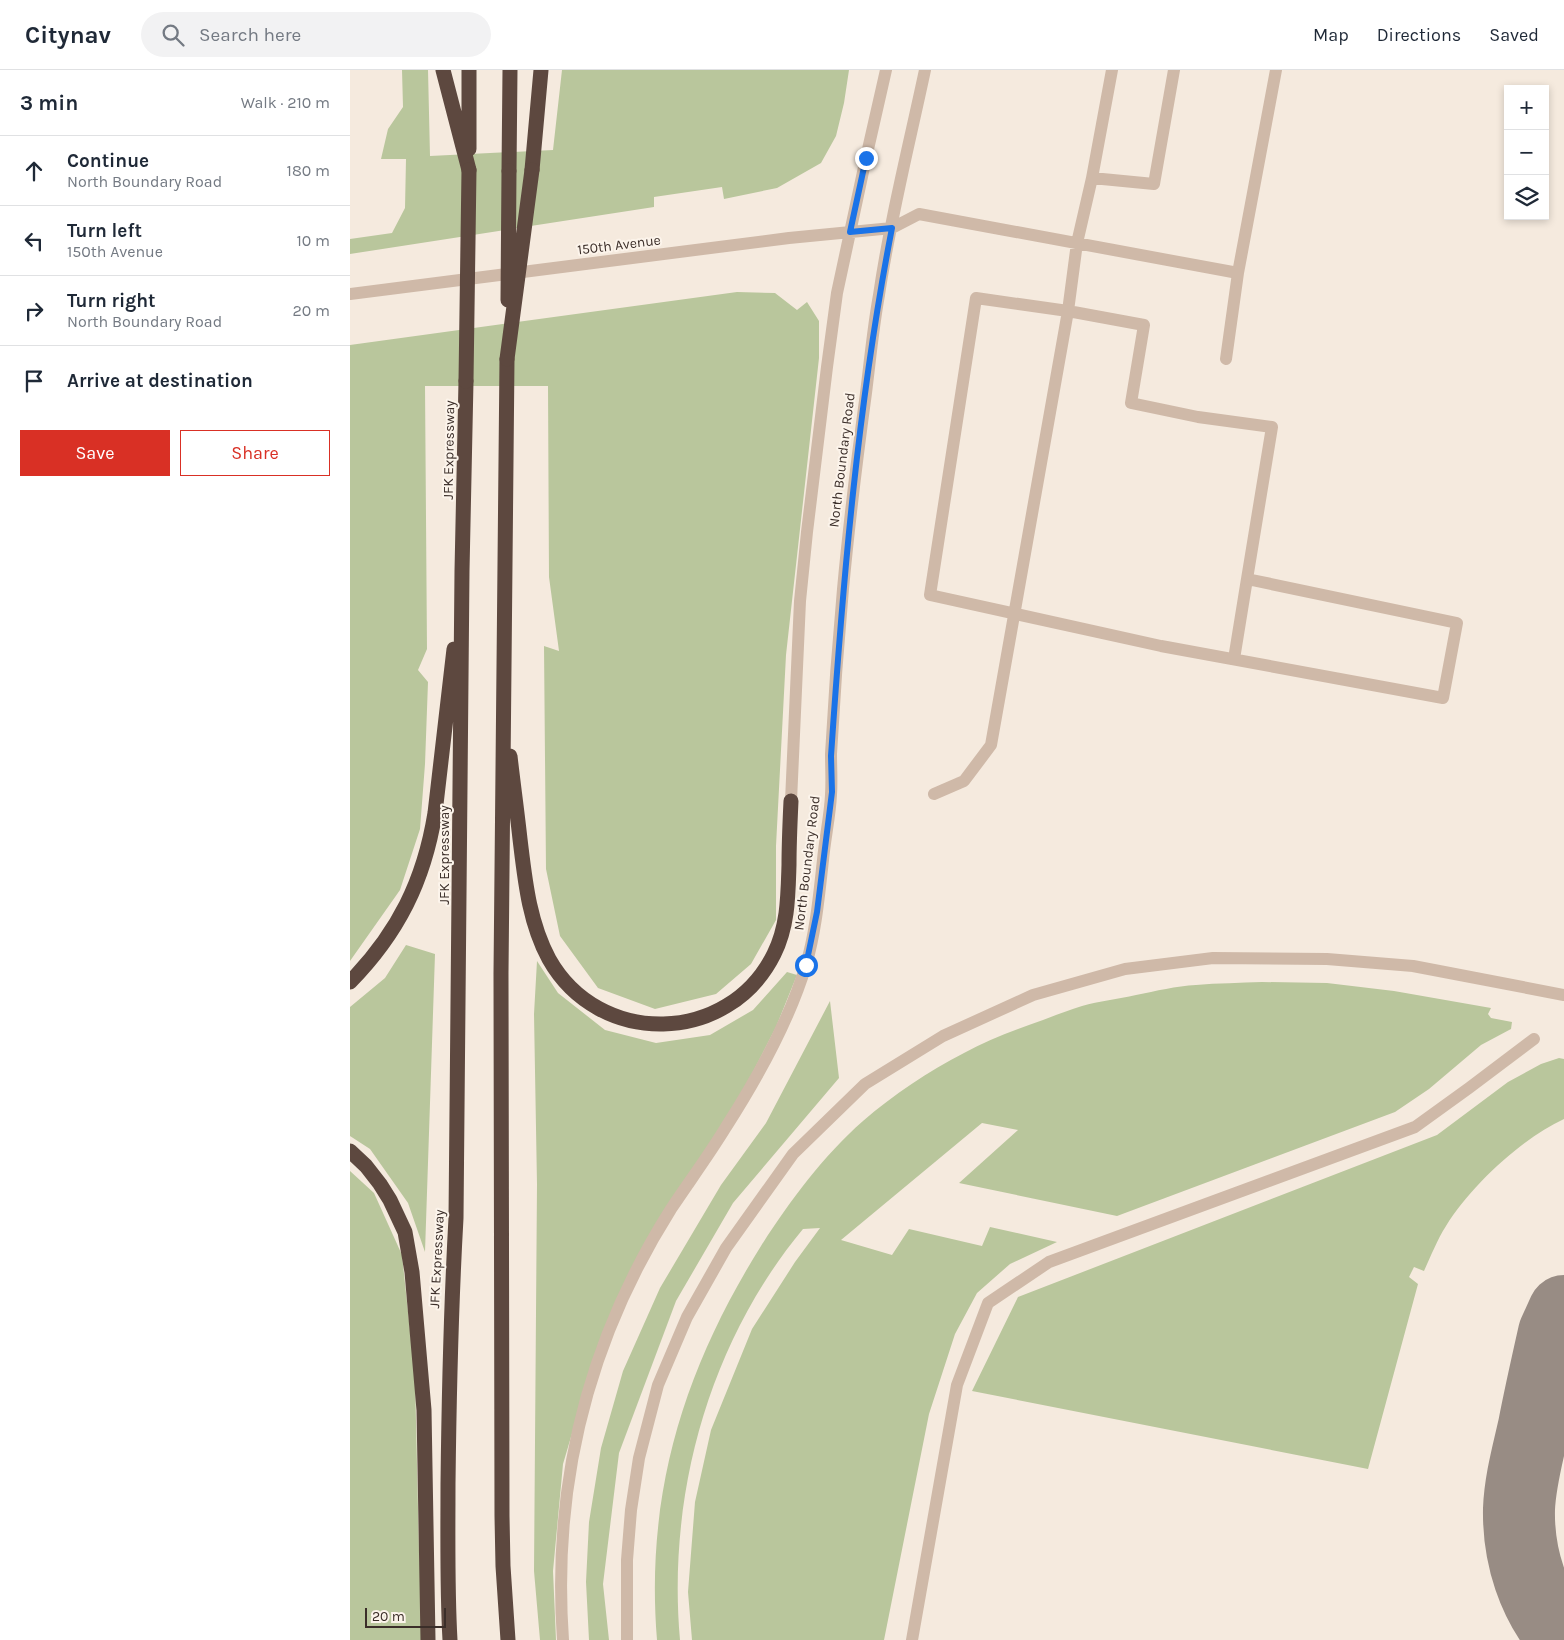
<!DOCTYPE html>
<html lang="en">
<head>
<meta charset="utf-8">
<style>
	body { margin:0; font-family:Karla,sans-serif; background:#f2f2f3; color:#1f2937 }
	.controls { position:absolute; right:15px; top:15px; display:grid; overflow:hidden; border-radius:0px; box-shadow:0 2px 8px #0003 }
	.controls button { width:45px; height:45px; display:grid; place-items:center; padding:0; border:0; border-bottom:1px solid #e0e1e3; background:#fff; color:#1f2937; font:25px sans-serif }
	.scale { position:absolute; left:15px; bottom:12px; width:81px; box-sizing:border-box; padding-left:5px; border:2px solid #3b2e29; border-top:0; font-size:14px; line-height:18px; white-space:nowrap; color:#3b2e29; -webkit-text-stroke:4px #fcf4eb; paint-order:stroke }
	.stop { position:absolute; width:15px; height:15px; margin:-11px; border:4px solid #1a73e8; border-radius:50%; background:#fff }
	.stop.end { background:#1a73e8; border-color:#fff; box-shadow:0 1px 5px #0008 }
	.list { margin:0; padding:0; list-style:none }
	h2 { display:flex; justify-content:space-between; align-items:center; height:65px; margin:0; padding:0 20px; font-size:21px }
	h2 small { font-size:16px; font-weight:400; color:#747a83 }
	.list li { display:grid; grid-template-columns:32px 1fr auto; gap:15px; align-items:center; box-sizing:border-box; height:70px; padding:0 20px; border-top:1px solid #e0e1e3 }
	.list b { display:block; font-size:19px; white-space:nowrap }
	.list p { margin:0; font-size:16px; white-space:nowrap; color:#747a83 }
	.list em { font-size:16px; font-style:normal; color:#747a83 }
	.actions { display:flex; gap:10px; padding:15px 20px }
	.actions a { flex:1; padding:11px 0; border:1px solid #d93025; border-radius:0px; text-align:center; font-size:18px; color:#d93025 }
	.actions .main { background:#d93025; color:#fff }
	.icon { flex:none; width:28px; height:28px; fill:none; stroke:currentColor; stroke-width:2; stroke-linecap:round; stroke-linejoin:round }
	.map { position:relative; flex:none; width:1214px; height:1570px; overflow:hidden }
	header { display:flex; align-items:center; gap:30px; box-sizing:border-box; height:70px; padding:0 25px; background:#fff; border-bottom:1px solid #e0e1e3 }
	header strong { font-size:24px }
	nav { display:flex; gap:28px; margin-inline-start:auto; font-size:18px }
	.search { width:350px; height:45px; background:#f2f2f3; display:flex; align-items:center; gap:12px; box-sizing:border-box; padding:0 18px; border-radius:28px; color:#747a83; font-size:19px }
	main { display:flex }
	aside { flex:1; background:#fff }
	.map>svg:first-child { display:block }
	.green { fill:#b9c69c }
	.lines { fill:none; stroke-linecap:round; stroke-linejoin:round }
	.taxiway { stroke:#988c84; stroke-width:72 }
	.minor { stroke:#cfb9a8; stroke-width:12 }
	.highway { stroke:#5d483f; stroke-width:15 }
	.highway-bridge { stroke:#5d483f; stroke-width:15 }
	.route { stroke:#1a73e8; stroke-width:6 }
	.labels { text-anchor:middle; dominant-baseline:central; stroke-width:4; stroke-linejoin:round; paint-order:stroke }
	.street-label { font-size:14px; fill:#3b2e29; stroke:#fcf4eb }
</style>
</head>
<body>
<header>
<strong>Citynav</strong>
<div class="search"><svg class="icon" aria-label="search" viewBox="0 0 24 24"><circle cx="10" cy="10" r="6"/><path d="M15 15l6 6"/></svg>Search here</div>
<nav><a>Map</a><a>Directions</a><a>Saved</a></nav>
</header>
<main>
<aside>
<h2>3 min<small>Walk · 210 m</small></h2>
<ul class="list">
<li><svg class="icon" aria-label="ahead" viewBox="0 0 24 24"><path d="M12 20V5M6 11l6-6 6 6"/></svg><div><b>Continue</b><p>North Boundary Road</p></div><em>180 m</em></li>
<li><svg class="icon" aria-label="left" viewBox="0 0 24 24"><path d="M17 20v-9H6M10 6l-5 5 5 5"/></svg><div><b>Turn left</b><p>150th Avenue</p></div><em>10 m</em></li>
<li><svg class="icon" aria-label="right" viewBox="0 0 24 24"><path d="M7 20v-9h11M14 6l5 5-5 5"/></svg><div><b>Turn right</b><p>North Boundary Road</p></div><em>20 m</em></li>
<li><svg class="icon" aria-label="arrive" viewBox="0 0 24 24"><path d="M6 21V4h12l-3 4 3 4H6"/></svg><div><b>Arrive at destination</b></div></li>
</ul>
<div class="actions"><a class="main">Save</a><a>Share</a></div>
</aside>
<div class="map">
<svg width="1214" height="1570" viewBox="0 0 1214 1570">
	<rect width="100%" height="100%" fill="#f5eade"/>
	<path class="green" d="M52,0H78L80,86L203,80L212,0H499L494,33L486,66L471,93L427,118L374,129L372,117L304,127V137L0,184V169L42,163L55,138L56,89H31L38,59L53,37Z
		M387,222L425,223L447,240L457,232L469,251V288L436,585L426,776V850L401,894L366,924L305,939L248,918L210,866L196,799L194,576L209,581L199,507L198,316H75L77,579L68,600L78,612L75,694L70,759L50,820L0,891V275Z
		M56,875L85,884L75,1182L58,1133L20,1079L0,1066V937L35,908Z
		M187,891L208,923L255,960L306,973L360,965L403,940L437,902L447,905L426,957L386,1035L249,1272L213,1394L203,1501L206,1570H190L184,1501L187,1114L184,944Z
		M912,912L977,913L1044,921L1141,938L1138,944L1141,948L1162,952L1161,959L1131,975L1079,1019L1045,1042L767,1146L609,1113L668,1060L632,1053L491,1170L542,1185L559,1159L632,1176L640,1157L707,1172L660,1194L627,1223L605,1264L579,1344L534,1570H342L338,1522L345,1432L361,1360L402,1259L445,1192L470,1158L453,1159C359,1272 317,1425 330,1570H307C295,1424 334,1299 411,1176C440,1131 473,1086 513,1051C543,1025 579,1001 614,983C639,969 667,959 693,950C706,945 719,940 732,936C749,931 768,929 786,925C806,921 826,916 846,915C868,913 890,913 912,912Z
		M480,931L489,1008L383,1133L326,1231L269,1383L253,1514L259,1570H239L236,1512L239,1452L251,1378L273,1301L310,1218L371,1115L416,1053Z
		M1209,988L1214,989V1049C1171,1069 1121,1116 1096,1156C1087,1170 1081,1186 1074,1201L1064,1197L1059,1207L1068,1214L1018,1399L622,1321L668,1227L1087,1065L1158,1012L1191,994Z
		M0,1101L24,1123L52,1185L65,1308L69,1481L75,1570H0Z"/>
	<g class="lines">
		<path class="taxiway" d="M1214,1241L1204,1263C1197,1294 1190,1325 1184,1356C1178,1383 1170,1411 1169,1439C1168,1486 1183,1533 1214,1569"/>
		<path class="minor" d="M742,108L804,114L824,0
			M0,224L439,168L542,158L569,144L888,203L926,0
			M876,289L888,203
			M884,589L897,509
			M584,724L614,711L641,675L718,241L794,255L781,333L848,347L922,357L897,509L1107,553L1093,628L811,576L580,525L626,228L718,241L727,173L742,108L762,0
			M441,731L450,531L457,462L477,297L487,223L516,88L536,0
			M213,1570C202,1414 237,1272 321,1139C339,1112 359,1085 376,1057C408,1007 439,952 456,895C466,861 469,825 473,790C475,768 480,746 481,725C482,711 481,697 481,684C484,629 488,574 493,519C499,454 507,389 516,323C520,291 523,258 529,225C540,150 559,75 575,0
			M277,1570V1490L281,1440L289,1388L308,1315L337,1247L376,1178L443,1084L515,1014L593,966L683,925L775,899L863,888L977,889L1063,896L1214,925
			M562,1570L607,1315L638,1233L699,1192L1065,1057L1119,1018L1184,969"/>
		<path class="highway" d="M93,0L119,100
			M119,79V0
			M182,100L191,0
			M159,101L160,0
			M157,289L151,904L152,1446L153,1496L158,1570
			M160,686C163,713 167,741 170,769C175,810 179,852 199,889C249,978 379,975 424,884C438,856 438,826 439,795C439,774 440,752 441,731
			M0,912C48,863 74,811 85,743L104,579
			M0,1081L16,1096L30,1114L40,1130L55,1162L62,1202L74,1340L78,1570
			M100,1570C97,1518 98,1466 98,1414C99,1325 101,1237 106,1148L112,501L116,311"/>
		<path class="highway-bridge" d="M158,230L159,101
			M157,289L182,100
			M116,311L119,100"/>
	</g>
	<g class="lines">
		<path class="route" d="M456,895L467,842L482,722L481,686C493,509 508,332 542,158L500,162L516,88"/>
	</g>
	<g class="labels">
		<g class="street-label">
			<text transform="translate(269 175) rotate(-7)">150th Avenue</text>
			<text transform="translate(99 380) rotate(-89)">JFK Expressway</text>
			<text transform="translate(492 390) rotate(-83)">North Boundary Road</text>
			<text transform="translate(94 785) rotate(-90)">JFK Expressway</text>
			<text transform="translate(457 793) rotate(-83)">North Boundary Road</text>
			<text transform="translate(87 1189) rotate(-87)">JFK Expressway</text>
		</g>
	</g>
</svg>
<div class="controls">
<button>+</button>
<button>−</button>
<button><svg class="icon" aria-label="layers" viewBox="0 0 24 24"><path d="M12 4l9 5-9 5-9-5zM3 14l9 5 9-5"/></svg></button>
</div>
<div class="scale">20 m</div>
<div class="stop" style="left:456px;top:895px"></div>
<div class="stop end" style="left:516px;top:88px"></div>
</div>
</main>
</body>
</html>
